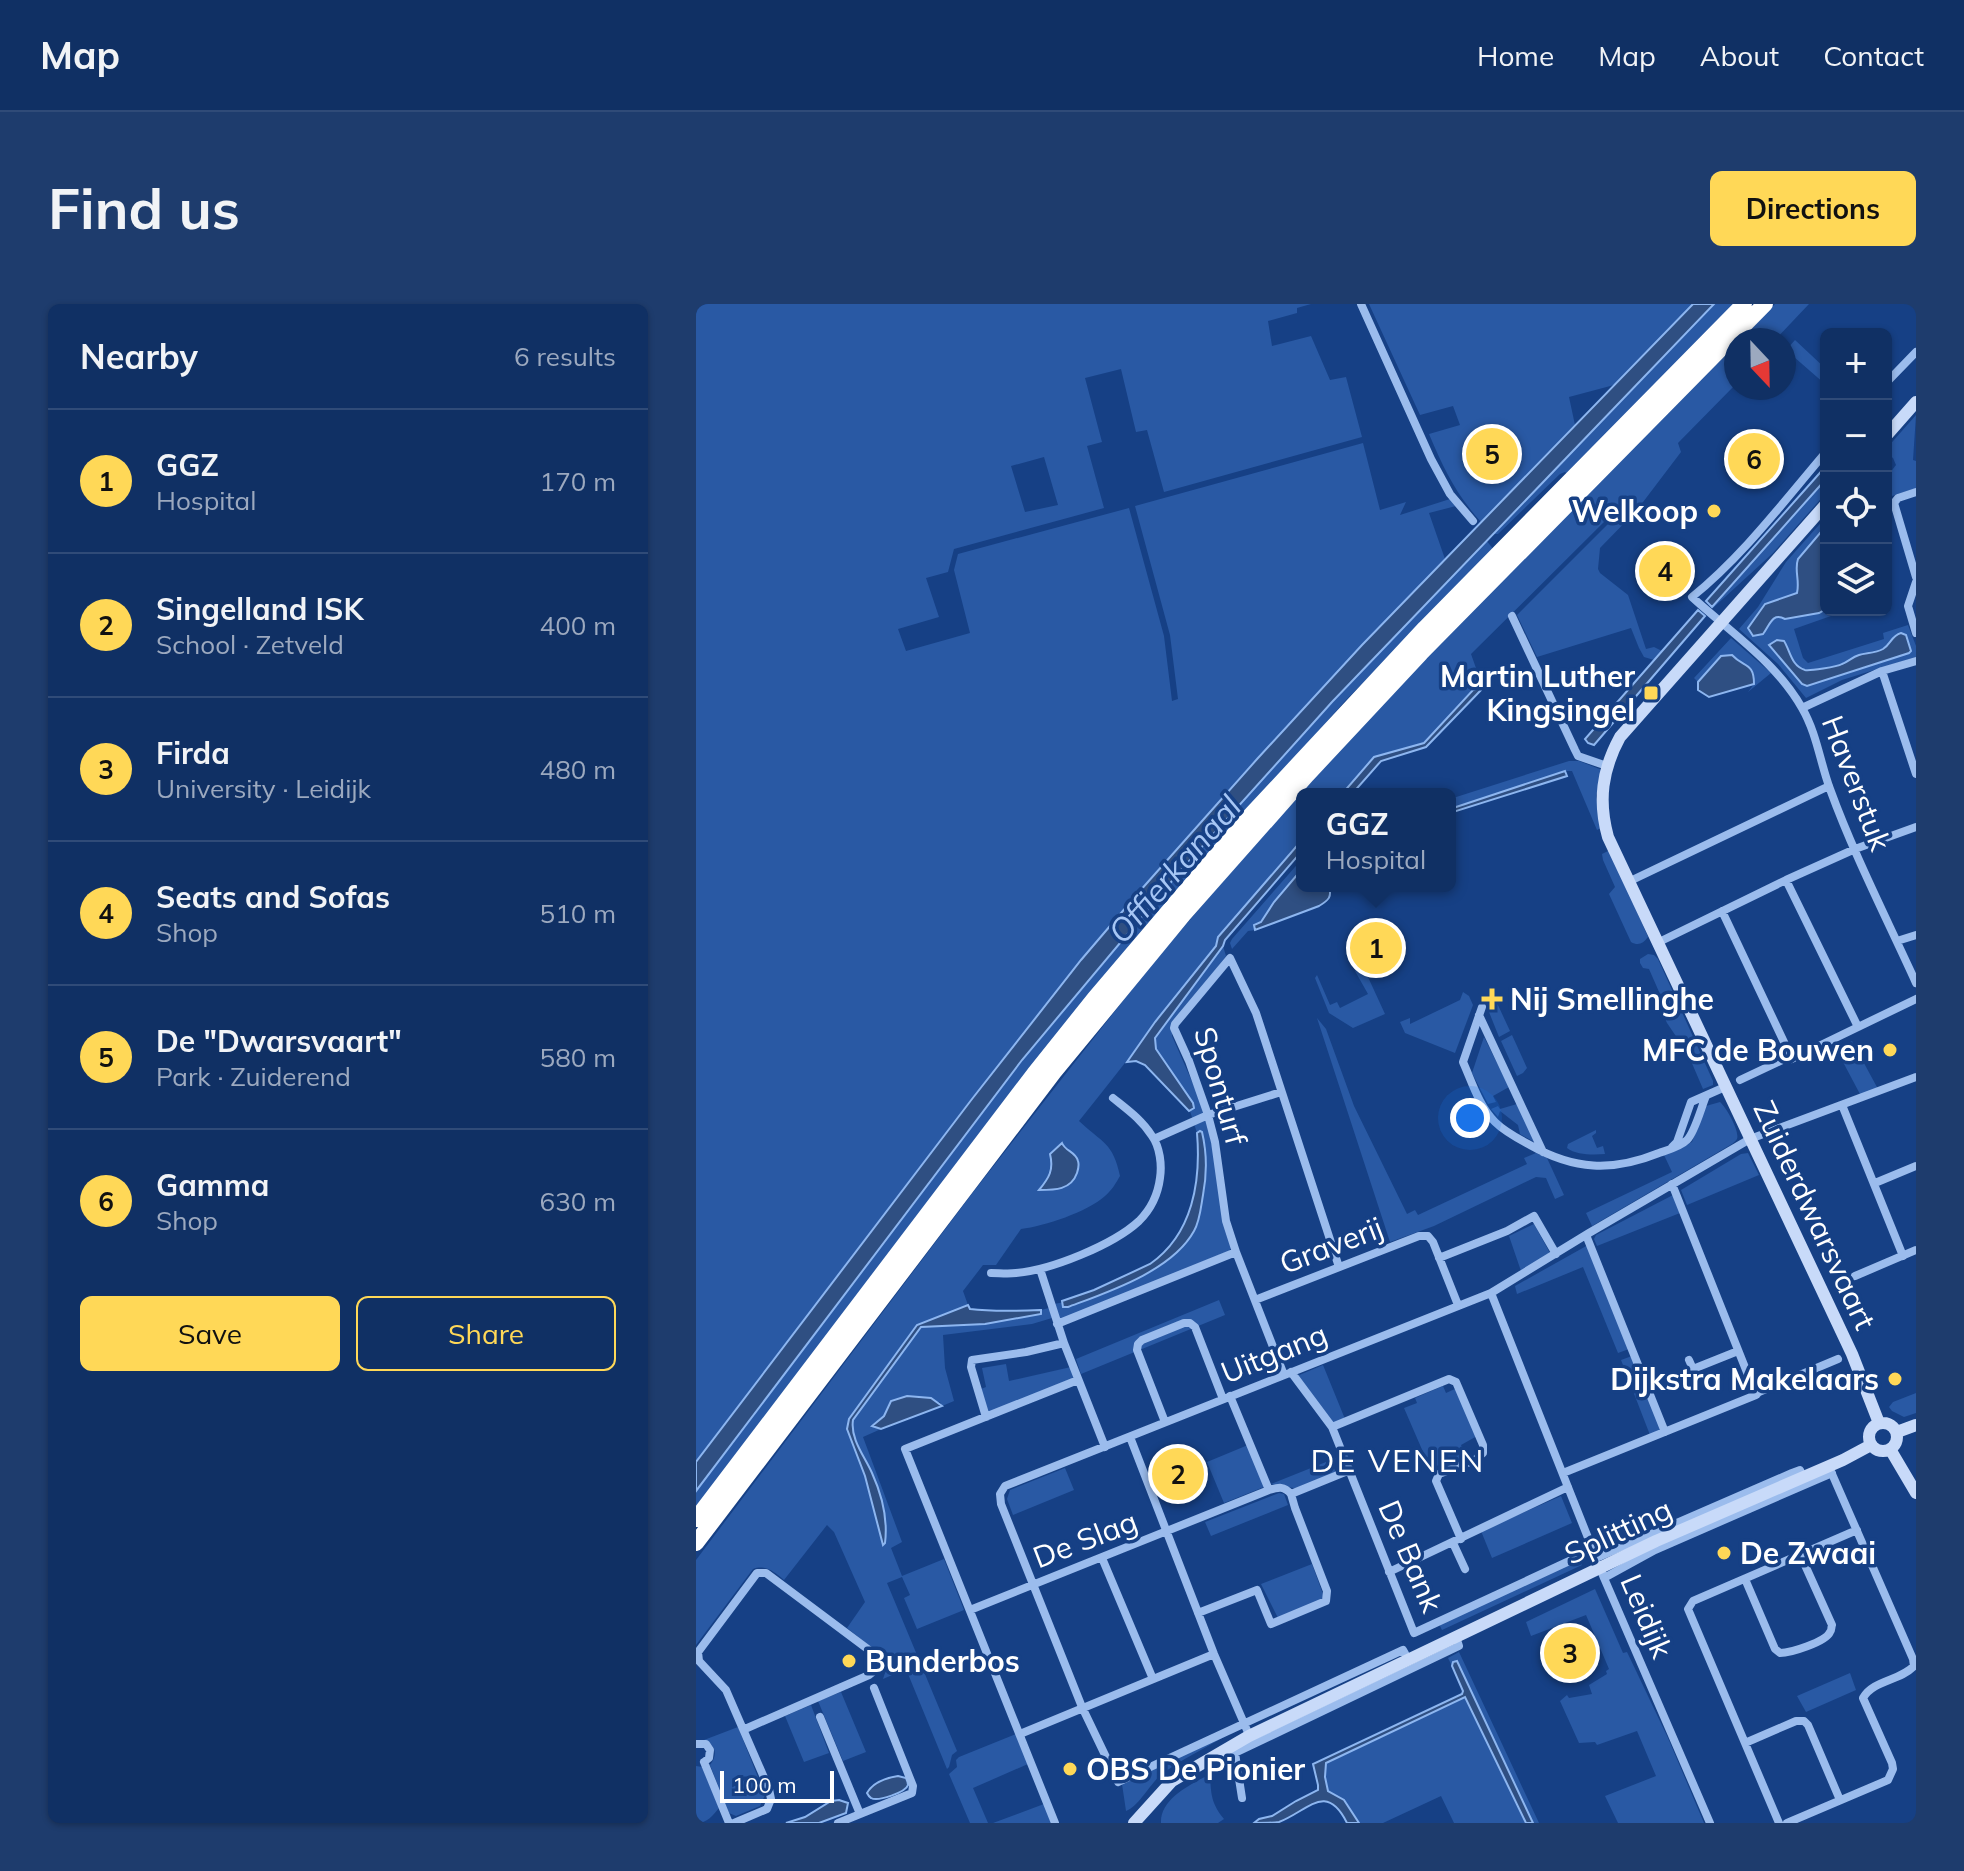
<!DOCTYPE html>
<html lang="en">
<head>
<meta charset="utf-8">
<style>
	body { margin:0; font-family:Mulish,sans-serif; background:#1e3c6d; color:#f1f3f6 }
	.controls { position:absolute; right:24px; top:24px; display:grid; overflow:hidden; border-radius:12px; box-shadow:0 2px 6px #0004 }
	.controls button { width:72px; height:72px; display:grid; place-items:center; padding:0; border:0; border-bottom:2px solid #304b78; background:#103064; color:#f1f3f6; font:40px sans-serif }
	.compass { position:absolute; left:1028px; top:24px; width:72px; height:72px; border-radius:50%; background:#103064; box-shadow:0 2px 6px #0004; rotate:158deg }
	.scale { position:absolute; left:24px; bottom:20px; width:114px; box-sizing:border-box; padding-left:8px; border:4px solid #fff; border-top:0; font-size:22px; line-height:28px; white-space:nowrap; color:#fff; -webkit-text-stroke:6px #164085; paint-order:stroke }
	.you { position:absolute; left:774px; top:814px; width:28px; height:28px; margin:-20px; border:6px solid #fff; border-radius:50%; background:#1a73e8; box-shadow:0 0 0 12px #1a73e833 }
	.badge { display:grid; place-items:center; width:52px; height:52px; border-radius:50%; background:#ffd857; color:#111; font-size:26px; font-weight:700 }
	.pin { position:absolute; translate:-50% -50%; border:4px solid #fff; box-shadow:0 2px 8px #0006 }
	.popup { position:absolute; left:600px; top:484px; width:160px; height:104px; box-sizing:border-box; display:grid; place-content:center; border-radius:12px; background:#103064; filter:drop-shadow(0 2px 6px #0005); font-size:26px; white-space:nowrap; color:#9ca9bf }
	.popup b { font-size:30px; color:#f1f3f6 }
	.popup::after { content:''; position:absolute; left:50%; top:100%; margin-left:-16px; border:16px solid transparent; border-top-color:#103064 }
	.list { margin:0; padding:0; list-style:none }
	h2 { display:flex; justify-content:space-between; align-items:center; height:104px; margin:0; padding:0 32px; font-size:34px }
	h2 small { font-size:26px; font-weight:400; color:#9ca9bf }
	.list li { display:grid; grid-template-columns:52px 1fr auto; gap:24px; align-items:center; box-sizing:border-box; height:144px; padding:0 32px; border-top:2px solid #304b78 }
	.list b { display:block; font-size:30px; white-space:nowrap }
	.list p { margin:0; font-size:26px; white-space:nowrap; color:#9ca9bf }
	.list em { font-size:26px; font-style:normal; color:#9ca9bf }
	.actions { display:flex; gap:16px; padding:24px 32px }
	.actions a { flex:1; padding:18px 0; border:2px solid #ffd857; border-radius:12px; text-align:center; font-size:28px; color:#ffd857 }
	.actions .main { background:#ffd857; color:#111 }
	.icon { flex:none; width:44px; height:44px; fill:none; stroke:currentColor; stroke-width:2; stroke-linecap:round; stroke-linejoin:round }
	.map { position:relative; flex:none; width:1220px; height:1519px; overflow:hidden; border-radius:12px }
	header { display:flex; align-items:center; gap:48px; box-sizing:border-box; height:112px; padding:0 40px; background:#103064; border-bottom:2px solid #304b78 }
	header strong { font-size:38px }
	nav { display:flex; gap:44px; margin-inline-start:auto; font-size:28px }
	.intro { display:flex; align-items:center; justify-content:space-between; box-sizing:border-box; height:192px; padding:0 48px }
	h1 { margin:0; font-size:56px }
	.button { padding:20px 36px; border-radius:12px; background:#ffd857; color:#111; font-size:28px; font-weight:700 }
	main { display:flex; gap:48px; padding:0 48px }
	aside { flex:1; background:#103064; border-radius:12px; box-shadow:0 2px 6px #0004 }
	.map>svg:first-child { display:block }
	.green { fill:#2959a4; fill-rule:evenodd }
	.water { fill:#2f4f82; stroke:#8db6f0; stroke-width:2 }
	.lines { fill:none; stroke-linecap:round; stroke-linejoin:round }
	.street { stroke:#9bbced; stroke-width:8 }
	.secondary { stroke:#c8daf9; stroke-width:12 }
	.highway { stroke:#fff; stroke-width:16 }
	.poi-dot { fill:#ffd857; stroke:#164085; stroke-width:3 }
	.labels { text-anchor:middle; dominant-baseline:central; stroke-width:7; stroke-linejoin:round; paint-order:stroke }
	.poi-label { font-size:30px; font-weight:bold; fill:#fff; stroke:#164085; text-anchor:end }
	.street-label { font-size:30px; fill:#fff; stroke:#164085 }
	.water-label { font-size:32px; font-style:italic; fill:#a6c6f5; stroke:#164085 }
	.neighbourhood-label { font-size:32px; letter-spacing:2px; fill:#fff; stroke:#164085 }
</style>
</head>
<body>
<header>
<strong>Map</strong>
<nav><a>Home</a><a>Map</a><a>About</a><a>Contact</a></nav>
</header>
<div class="intro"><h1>Find us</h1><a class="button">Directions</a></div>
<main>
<aside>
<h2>Nearby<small>6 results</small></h2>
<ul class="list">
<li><span class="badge">1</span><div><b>GGZ</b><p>Hospital</p></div><em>170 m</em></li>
<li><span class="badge">2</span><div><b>Singelland ISK</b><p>School · Zetveld</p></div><em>400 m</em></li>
<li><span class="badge">3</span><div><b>Firda</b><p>University · Leidijk</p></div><em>480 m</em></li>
<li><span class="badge">4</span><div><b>Seats and Sofas</b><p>Shop</p></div><em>510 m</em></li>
<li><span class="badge">5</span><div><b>De &quot;Dwarsvaart&quot;</b><p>Park · Zuiderend</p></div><em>580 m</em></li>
<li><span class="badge">6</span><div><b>Gamma</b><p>Shop</p></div><em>630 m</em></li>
</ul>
<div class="actions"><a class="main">Save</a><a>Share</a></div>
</aside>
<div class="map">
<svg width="1220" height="1519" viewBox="0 0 1220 1519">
	<rect width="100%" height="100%" fill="#164085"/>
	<path class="green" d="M0,0H615L601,4V9L572,17L576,42L615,32L634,76L650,73L666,133L468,188L451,126L440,128L425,65L389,74L406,138L391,142L408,204L258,245L252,268L230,274L243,313L202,325L210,347L274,329L258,266L262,250L433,204L468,332L476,397L482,395L474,331L439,202L667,139L684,206L710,198L704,211L754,195L760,202L733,209L749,255L666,341L562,454L385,656L276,795L0,1158ZM348,153L362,201L329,208L315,162Z
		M673,0H997L918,81L873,93L879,121L785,218C759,189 748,165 733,130L764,121L757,102L724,111Z
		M1018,0H1039L873,171L869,168L864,170L802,230H797Z
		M1079,0H1113L1079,36H1045Z
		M1099,36L1130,65L1129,80L1090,46Z
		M1040,41V80L982,139L985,148L941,206L904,244L902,265L904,269L932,291L950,345L958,343L966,347L958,356L948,353L943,344L935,324L841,353L821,311L914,218L911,215L775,350L786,381L785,383L777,386L727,439L678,453L646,490H606V536L522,633L520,642C474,700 430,759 383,817C406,839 417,838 424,872C420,879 416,886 409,892C391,908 349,922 325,925L300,961H287L267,987L272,1001L227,1019L258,1022L289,1020L344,1010L345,1006L353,1004L356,1014L336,1020L247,1031L249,1064L258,1097L246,1102L244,1098H195L188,1112L177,1122L185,1125L167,1133L206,1238L195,1244L206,1272L248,1255L268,1306L221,1325L208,1294L214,1291L206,1273L191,1279L261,1447L256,1451L253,1463L251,1465L210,1365L187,1375L192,1360L190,1355L151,1324L169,1298L138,1228L131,1221L88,1276C79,1269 70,1260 57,1265L0,1341V1256L278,887L455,661L602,490L716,367Z
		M1220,111L1217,156L1220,157V184L1190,194V174L1200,161L1197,154L1194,152L1190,154V145Z
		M1130,175V189L1077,249L1017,304L1016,303Z
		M1130,213V222L1102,255C1098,266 1104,277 1101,289L1069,300L1052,325L1058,332L1067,330L1074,317L1079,313C1104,310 1128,306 1152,306L1098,325L1107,354L1112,359L1188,335L1187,329L1212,321L1220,342V353L1146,376L1110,394L1082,360L1043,325L1062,303L1090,258ZM1202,330L1213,349L1111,382L1106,380L1073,341H1091L1093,352L1104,364L1113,366L1142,362L1167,349L1187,345Z
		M790,236L798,246L649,397L446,626L395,690L0,1204V1187C123,1024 244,857 373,698C505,537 647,386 790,236Z
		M1035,334L1075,369L1052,388L1058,380L1036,351L1025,352L1002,378L998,374Z
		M873,457H883L906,466L900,492L905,524L901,526L876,467H869L754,505V495Z
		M914,546L952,633C947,640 942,642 935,638L913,590L919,583L907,556L906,550Z
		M606,555V565L578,598L565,618L558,621L559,626L552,627L536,645L534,639L536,635Z
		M527,642L530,652L476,728V732L509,807L536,943L533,947L367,1015L362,1014L358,1000L406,991L436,977L466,961L498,927L509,883L510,844L506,829H501L494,807L498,804L481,775L460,745L459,735L464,725Z
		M952,650L958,651L962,655L1017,777V781L1007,785L992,750L971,719L966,708L971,706L953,665L947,664L944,659V655Z
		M663,659L666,660L689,710L657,724L633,709L619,674L621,671L634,701L641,698L644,704L672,690L659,667Z
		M795,686L814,727L803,733L791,703Z
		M767,688L773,692L777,701L759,749L709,729L704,718L714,714V720L764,696Z
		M621,714L630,725L658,802L711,910L719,906L722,911L831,860L828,854L840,849L851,854L868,891L859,895L850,874L840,873L738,922L694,938Z
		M816,731L831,764L827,769L821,772L805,737Z
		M788,733L813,783L797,792L800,798L792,800L776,769Z
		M1156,737L1182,785L1165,792L1138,741L1145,738L1147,741Z
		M1024,798C1030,803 1044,827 1041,835C1040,837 1038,838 1036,840L896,922L890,909L976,868L968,851L996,838L1010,802Z
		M821,800L840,839L824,830L822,821L804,807L802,813L795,805L802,802L804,805Z
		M900,826V829L896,832L901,844L907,842L909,850C897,851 880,851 871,844L872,840Z
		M1052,849L1063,871L991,901L985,886L1045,850Z
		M977,891L984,909L901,942L898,935L900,931Z
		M838,920L854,949L825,967L813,932Z
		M892,941L933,1045L922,1049L887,963L821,990L819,982Z
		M523,996L529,1011L385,1070L380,1055Z
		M936,1052L965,1127L954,1131L925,1056Z
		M310,1060L313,1077L375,1063L379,1074L292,1110L285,1085L290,1083L286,1064Z
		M627,1061L649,1115L638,1120L601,1072Z
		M747,1082L750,1089L761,1084L781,1132L765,1141L771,1155L750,1165L746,1160L734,1164L708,1104L721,1099L719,1094Z
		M1220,1089V1109L1208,1113L1196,1107L1193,1103L1197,1098Z
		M552,1141L568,1183L528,1199L511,1158Z
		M640,1154L638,1164L640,1170L603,1185L575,1180Z
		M369,1164L378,1186L317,1211L311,1195L314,1186Z
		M583,1189L588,1190L592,1201L515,1232L509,1218Z
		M865,1192L876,1219L796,1254L785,1227Z
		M883,1255L886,1261L746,1326L743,1320Z
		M616,1260L628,1293L624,1297L582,1314L565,1280Z
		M899,1285L927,1349L931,1348L972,1434L1008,1519H922L909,1492L960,1472L941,1427L901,1441L899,1438L883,1439L864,1397L871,1391L873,1394L896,1390L893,1381L911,1370L910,1367L913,1365L890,1311L835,1332L830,1318Z
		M763,1348L843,1519H837L763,1361L757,1358L756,1362L752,1354Z
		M1154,1369L1160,1386L1110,1408L1101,1392Z
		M145,1388L170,1448L147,1457L122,1397Z
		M769,1393L830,1519H758L745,1492L687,1519H663L648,1496L632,1487L629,1473L630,1459Z
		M115,1401L133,1449L108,1458L89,1412Z
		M42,1423L69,1491L64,1502L40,1512L33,1509L14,1461C22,1451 20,1441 8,1436Z
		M320,1430L332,1460L277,1484L292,1519H274L253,1470L261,1463L260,1456L263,1453Z
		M531,1431C512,1443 482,1457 465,1471C453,1481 443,1502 430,1507L426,1480Z
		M0,1462L6,1463L23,1504C16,1512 12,1519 0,1519Z
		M514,1470C515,1490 515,1499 528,1515L522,1519H465C464,1494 496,1480 514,1470Z
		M348,1500L355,1519H297Z"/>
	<path class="water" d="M997,0H1018L636,398L486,565L326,756L0,1187V1158L276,795L385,656L443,588L562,454L666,341Z
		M1130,162V175L1016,303L1010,297Z
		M1130,222V305L1123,309L1089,315C1076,308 1074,321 1067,330L1057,332L1052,324L1069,300L1101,289C1104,276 1098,266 1102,255Z
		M1002,306L1009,312L898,441L892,439L889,435Z
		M1205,329L1210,331L1215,347L1213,349L1111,382L1106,380L1073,341L1081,336L1088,337C1094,346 1095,362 1109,366C1113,367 1141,363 1146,360C1152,358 1156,353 1163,351C1170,349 1180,349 1187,345C1195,340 1195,332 1205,329Z
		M1036,351C1048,364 1058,358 1058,380L1013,393L1002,386V378L1025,352Z
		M785,383V386L730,443L685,457L656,490H646L678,453L728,439L777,386Z
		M869,467L871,472L754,509V505Z
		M606,536V547L529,636L527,642L459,734L460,745L497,799L498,804L493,807L449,761L440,757L431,758L459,718L520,642L522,633Z
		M606,565V582H633C636,593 633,596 623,602L559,626L558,621L565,618L578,598Z
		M504,827L506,828C511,849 511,870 507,891C505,902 504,917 498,927C476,967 412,988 372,1003H367L366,997L398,986L454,960C497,930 505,877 501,829Z
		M366,839C369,847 380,848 382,857C383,860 382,866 381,869C375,886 359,886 343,886C353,874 358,866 354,850Z
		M272,1001L274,1005C298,1008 321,1007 345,1006V1010L289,1020L225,1023L157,1116C154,1135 169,1153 176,1169C186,1191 192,1215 189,1239L187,1241L169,1172L151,1125L153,1115L221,1021Z
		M211,1092L235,1094L246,1102L185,1125L176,1122L188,1112L195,1097Z
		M761,1357L837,1519H830L769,1393L630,1459L629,1473L632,1487L648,1496L663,1519H651C630,1477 612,1507 583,1518C576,1519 566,1519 558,1519L563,1515L576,1512L600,1497L622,1486V1481L617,1460L766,1390L767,1387L756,1362L757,1358Z
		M202,1472L210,1474C211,1476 212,1478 212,1481C210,1488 182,1498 175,1494C173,1493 172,1491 171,1489C177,1478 190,1474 202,1472Z
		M143,1496L152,1499L150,1509L123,1519H90L109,1513L135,1497Z"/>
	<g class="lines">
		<path class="street" d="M665,0L735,155L754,190L777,217
			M1190,79L1220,48
			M1130,148C1088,197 1047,252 996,293C1034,328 1080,358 1106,404C1121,430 1124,458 1134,485C1158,551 1191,615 1220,679
			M1220,188L1202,194L1198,199L1220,273
			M1220,278L1212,302L1220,329
			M816,312L879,446L882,452L911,462
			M1186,367L1220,470
			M1106,404L1186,367L1220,357
			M1090,576L1162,723
			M932,578L1133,482
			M1026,607L1096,755L1220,695
			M1201,637L1220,631
			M961,639L1090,576L1159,545L1220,523
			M786,703L767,758C776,778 783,802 799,818C809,828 821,834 834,841C878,866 916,868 963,849C972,846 984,843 991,836C999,828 1005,804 1010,792
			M783,711L847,848
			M1044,776L1095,752
			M1146,801L1207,952
			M458,835L512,811L585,788
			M976,843L981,838L995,798L1029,783
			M1179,879L1220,862
			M976,880L1060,1091
			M890,931L969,1128
			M743,954L811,927L838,912L860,950
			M295,969C303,969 312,970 320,969C355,966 417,941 443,917C455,905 462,890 464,874C466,861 464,843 456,832C446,816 432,806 417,794
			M1159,972L1220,946
			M795,989L908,1274L1014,1519
			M559,996L723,932H732L737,938L762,1001
			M361,1020L540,948
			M368,1039L409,1143
			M993,1056L997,1065L1042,1047
			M595,1068L636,1123L718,1329L897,1246
			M588,1071L540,948L530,917L519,838L512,811L493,757L478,724L479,720L534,654L560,709L643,963
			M534,1092L573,1186
			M290,1113L275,1063L276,1056L330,1048L368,1039L344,965
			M469,1118L441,1046L442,1040L446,1036L488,1019H494L499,1023L527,1095
			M636,1123L753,1075L760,1078L787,1141V1149L779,1156L743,1170L740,1177L765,1235
			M434,1133L518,1350L557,1440
			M867,1169L1060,1091L1063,1088L1142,1055
			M757,1239L769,1265
			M406,1254L457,1375
			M900,1254L1096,1169L1104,1166L1107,1173
			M693,1268L872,1183
			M908,1274L959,1246L1136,1169
			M1049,1275L1079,1345L1084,1349C1094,1349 1130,1338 1134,1328C1136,1326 1135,1323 1136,1321L1104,1250
			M274,1306L573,1186C583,1183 588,1182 595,1190L654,1166
			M502,1309L561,1286L575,1320L630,1297L631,1287L599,1204L595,1190
			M712,1355L707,1346L422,1478L386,1403L305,1200L304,1190L309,1182L795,989L893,929L1054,835L1220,773
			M124,1413L164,1510
			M324,1430L518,1350
			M1049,1439L1100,1417H1108L1112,1421L1144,1496
			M0,1440H10L14,1446L13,1454L8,1458
			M8,1458L33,1519
			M546,1494L539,1449L763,1342L760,1333
			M38,1519L71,1505L75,1495L73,1485L30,1386L3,1357L2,1348L61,1269H70L181,1352C184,1362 181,1365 173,1371L49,1425
			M142,1519L216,1489L217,1482L178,1384
			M359,1519L209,1145L382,1076
			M1083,1519L992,1305L997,1297L1161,1226
			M1091,1519L1192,1476L1197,1465L1196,1459L1167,1394C1177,1376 1204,1377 1218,1362L1217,1355L1133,1163"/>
		<path class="secondary" d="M1190,132L1220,98
			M1130,200L924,433C906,466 902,497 912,533L1156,1050L1183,1119
			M1173 1133a14 14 0 1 1 28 0a14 14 0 1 1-28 0Z
			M1201,1128L1220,1121
			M1194,1145L1220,1189
			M438,1519L476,1477L553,1432L960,1237L1147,1156L1175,1141"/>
		<path class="highway" d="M0,1215L338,770L398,695L552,514L729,324L1048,0
			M0,1239L358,768L488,610L611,471L725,349L1069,0"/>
	</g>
	<g class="poi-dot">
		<circle cx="1018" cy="207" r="8"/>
		<rect x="947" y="381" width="16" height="16" rx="4"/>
		<path d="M792 683h8v8h8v8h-8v8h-8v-8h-8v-8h8z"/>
		<circle cx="1194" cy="746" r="8"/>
		<circle cx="1199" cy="1075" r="8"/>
		<circle cx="1028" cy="1249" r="8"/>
		<circle cx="153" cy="1357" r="8"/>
		<circle cx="374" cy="1465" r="8"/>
	</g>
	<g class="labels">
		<g class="poi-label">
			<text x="1002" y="207">Welkoop</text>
			<text x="939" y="372">Martin Luther<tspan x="939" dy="34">Kingsingel</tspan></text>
			<text x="814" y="695" text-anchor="start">Nij Smellinghe</text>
			<text x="1178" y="746">MFC de Bouwen</text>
			<text x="1183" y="1075">Dijkstra Makelaars</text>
			<text x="1044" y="1249" text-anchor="start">De Zwaai</text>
			<text x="169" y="1357" text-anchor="start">Bunderbos</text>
			<text x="390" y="1465" text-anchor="start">OBS De Pionier</text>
		</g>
		<g class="street-label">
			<text transform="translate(1161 479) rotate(69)">Haverstuk</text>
			<text transform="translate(525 782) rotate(74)">Sponturf</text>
			<text transform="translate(1119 911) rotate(65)">Zuiderdwarsvaart</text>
			<text transform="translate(635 941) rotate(-21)">Graverij</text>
			<text transform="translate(578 1049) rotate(-22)">Uitgang</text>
			<text transform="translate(922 1227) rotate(-25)">Splitting</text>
			<text transform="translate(389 1235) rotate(-21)">De Slag</text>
			<text transform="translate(715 1252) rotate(67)">De Bank</text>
			<text transform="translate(951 1312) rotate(67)">Leidijk</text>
		</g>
		<g class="water-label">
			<text transform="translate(478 565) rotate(-49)">Offierkanaal</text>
		</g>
		<g class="neighbourhood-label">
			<text x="702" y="1156">DE VENEN</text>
		</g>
	</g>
</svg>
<div class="controls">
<button>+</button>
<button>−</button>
<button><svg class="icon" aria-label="locate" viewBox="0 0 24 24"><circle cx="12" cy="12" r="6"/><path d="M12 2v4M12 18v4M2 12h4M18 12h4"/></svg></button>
<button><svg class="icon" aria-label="layers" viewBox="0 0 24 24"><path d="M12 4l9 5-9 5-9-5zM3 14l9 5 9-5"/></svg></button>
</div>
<svg class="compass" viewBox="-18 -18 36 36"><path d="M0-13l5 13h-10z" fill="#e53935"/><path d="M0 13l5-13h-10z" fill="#9ca9bf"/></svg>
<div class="scale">100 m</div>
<div class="you"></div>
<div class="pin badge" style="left:680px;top:644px">1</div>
<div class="popup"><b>GGZ</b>Hospital</div>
<div class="pin badge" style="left:482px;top:1170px">2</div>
<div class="pin badge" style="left:874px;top:1349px">3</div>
<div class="pin badge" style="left:969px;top:267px">4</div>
<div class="pin badge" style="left:796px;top:150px">5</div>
<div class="pin badge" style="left:1058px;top:155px">6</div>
</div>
</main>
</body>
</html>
